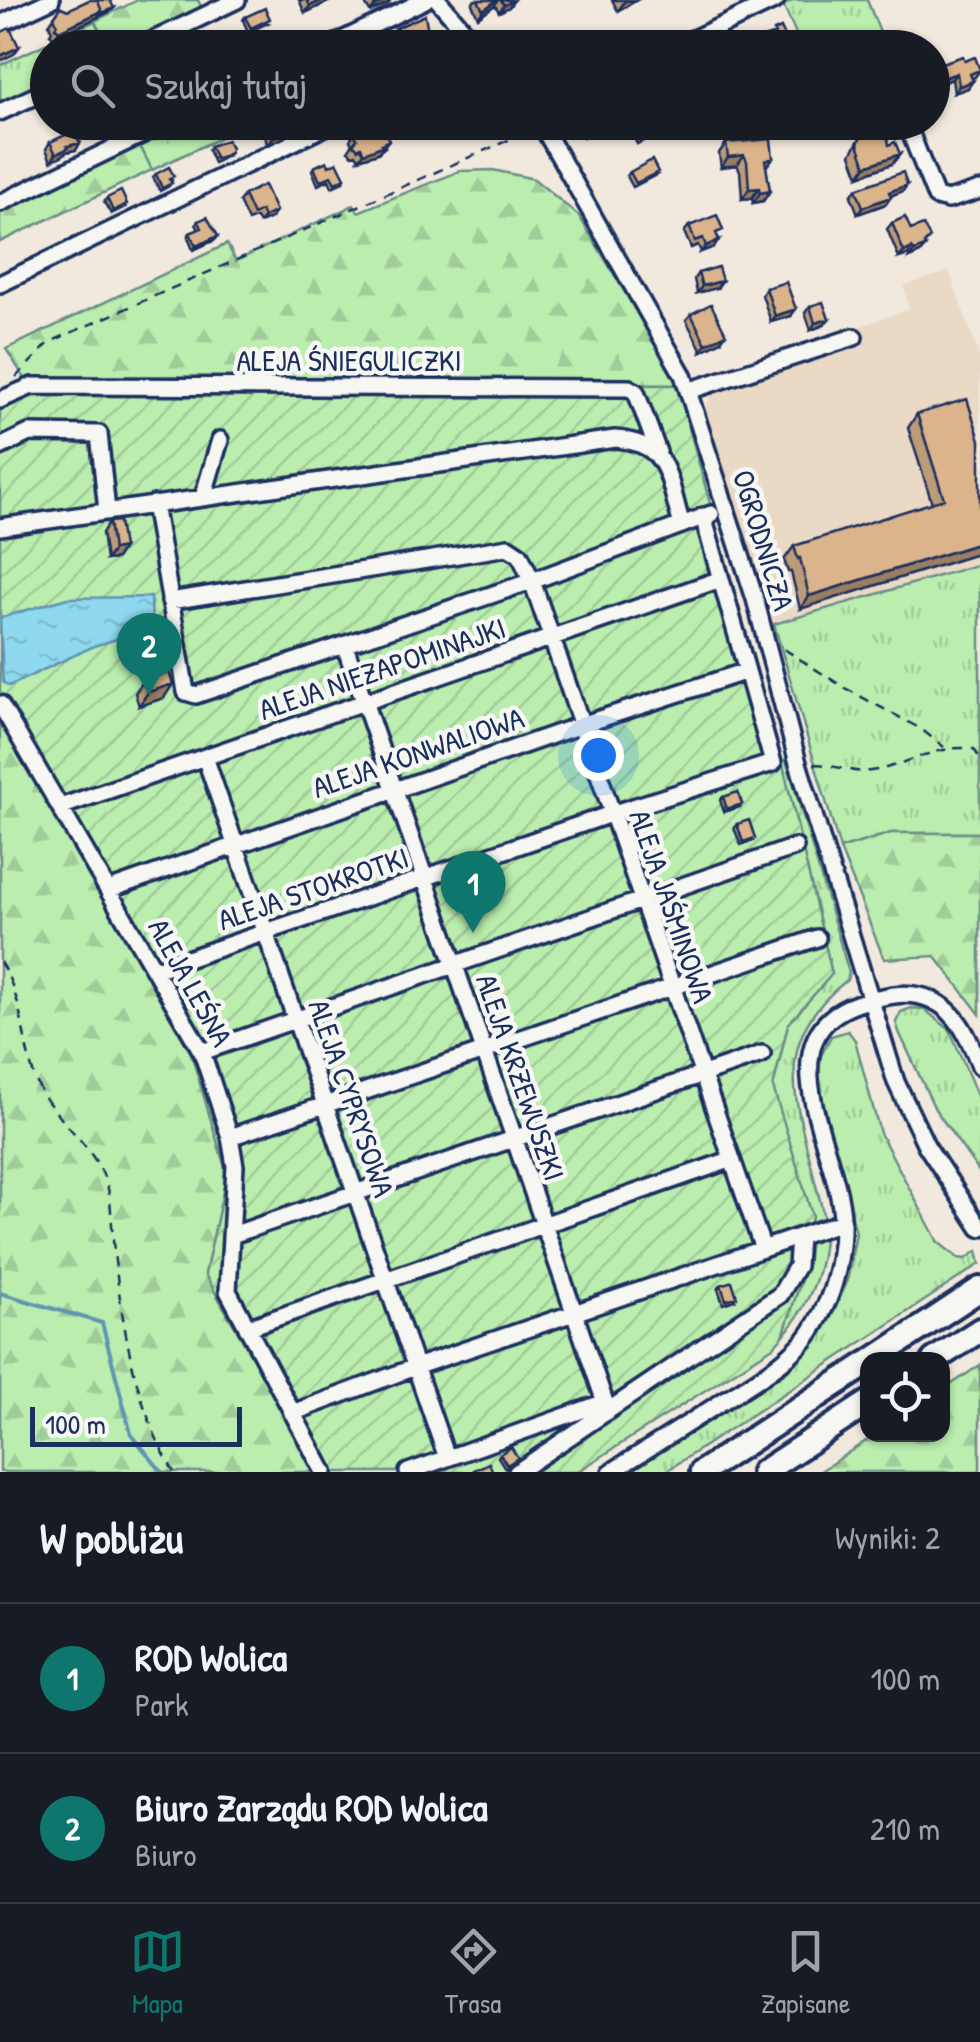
<!DOCTYPE html>
<html lang="pl">
<head>
<meta charset="utf-8">
<style>
	body { margin:0; font-family:"Patrick Hand",sans-serif; background:#20242c; color:#f1f3f6 }
	.controls { position:absolute; right:30px; bottom:30px; display:grid; overflow:hidden; border-radius:20px; box-shadow:0 2px 8px #0004 }
	.controls button { width:90px; height:90px; display:grid; place-items:center; padding:0; border:0; border-bottom:2px solid #363941; background:#171b24; color:#f1f3f6; font:50px sans-serif }
	.scale { position:absolute; left:30px; bottom:25px; width:212px; box-sizing:border-box; padding-left:10px; border:5px solid #1b2f5e; border-top:0; font-size:28px; line-height:35px; white-space:nowrap; color:#1b2f5e; -webkit-text-stroke:8px #f6f6f2; paint-order:stroke }
	.you { position:absolute; left:598px; top:755px; width:35px; height:35px; margin:-25px; border:8px solid #fff; border-radius:50%; background:#1a73e8; box-shadow:0 0 0 15px #1a73e833 }
	.badge { display:grid; place-items:center; width:65px; height:65px; border-radius:50%; background:#0f766e; color:#fff; font-size:32px; font-weight:700 }
	.pin { position:absolute; translate:-50% -82px; filter:drop-shadow(0 2px 5px #0008) }
	.pin::after { content:''; position:absolute; top:52px; width:35px; height:30px; background:inherit; clip-path:polygon(0 0,100% 0,50% 100%) }
	.list { margin:0; padding:0; list-style:none }
	h2 { display:flex; justify-content:space-between; align-items:center; height:130px; margin:0; padding:0 40px; font-size:42px }
	h2 small { font-size:32px; font-weight:400; color:#9ea1a6 }
	.list li { display:grid; grid-template-columns:65px 1fr auto; gap:30px; align-items:center; box-sizing:border-box; height:150px; padding:0 40px; border-top:2px solid #363941 }
	.list b { display:block; font-size:38px; white-space:nowrap }
	.list p { margin:0; font-size:32px; white-space:nowrap; color:#9ea1a6 }
	.list em { font-size:32px; font-style:normal; color:#9ea1a6 }
	.icon { flex:none; width:55px; height:55px; fill:none; stroke:currentColor; stroke-width:2; stroke-linecap:round; stroke-linejoin:round }
	.map { position:relative; flex:none; width:980px; height:1472px; overflow:hidden }
	.search { position:absolute; background:#171b24; box-shadow:0 2px 8px #0004; left:30px; right:30px; top:30px; height:110px; display:flex; align-items:center; gap:25px; box-sizing:border-box; padding:0 35px; border-radius:55px; color:#9ea1a6; font-size:38px }
	.sheet { height:430px; background:#171b24 }
	nav { display:flex; justify-content:space-around; align-items:center; box-sizing:border-box; height:140px; border-top:2px solid #363941; background:#171b24; font-size:28px; color:#9ea1a6 }
	nav a { display:grid; justify-items:center; gap:5px }
	nav .on { color:#0f766e }
	.map>svg:first-child { display:block }
	.built { fill:#ead9c5 }
	.grass { fill:url(#grass-tufts); stroke:#6a8e86; stroke-width:2.5 }
	.forest { fill:url(#forest-firs); stroke:#6a8e86; stroke-width:2.5 }
	.garden { fill:url(#garden-furrows); stroke:#6a8e86; stroke-width:2.5 }
	.water { fill:url(#water-ripples); stroke:#6095b4; stroke-width:2.5 }
	.lines { fill:none; stroke-linecap:round; stroke-linejoin:round }
	.stream { stroke:#6095b4; stroke-width:4 }
	.minor-casing { stroke:#1b2f5e; stroke-width:22 }
	.highway-casing { stroke:#1b2f5e; stroke-width:30 }
	.path { stroke:#1b2f5e; stroke-width:2.5; stroke-dasharray:10 8; stroke-linecap:butt }
	.minor { stroke:#f6f6f2; stroke-width:15 }
	.highway { stroke:#f6f6f2; stroke-width:22 }
	.wall { fill:#bc9b78; stroke:#1b2f5e; stroke-width:2.5 }
	.shaded-wall { fill:#997e62; stroke:#1b2f5e; stroke-width:2.5 }
	.building { fill:#dbb48c; stroke:#1b2f5e; stroke-width:2.5 }
	.labels { text-anchor:middle; dominant-baseline:central; stroke-width:9; stroke-linejoin:round; paint-order:stroke }
	.street-label { font-size:30px; fill:#1b2f5e; stroke:#f6f6f2 }
</style>
</head>
<body>
<div class="map">
<svg width="980" height="1472" viewBox="0 0 980 1472">
	<defs>
		<pattern id="grass-tufts" width="24" height="20" patternUnits="userSpaceOnUse" patternTransform="scale(2.5)"><rect width="24" height="20" fill="#baedae"/><path d="M3 7l-1-3M5 7V3M7 7l1-3M15 17l-1-3M17 17v-4M19 17l1-3" fill="none" stroke="#9fcc98"/></pattern>
		<pattern id="forest-firs" width="22" height="20" patternUnits="userSpaceOnUse" patternTransform="scale(2.5)"><rect width="22" height="20" fill="#baedae"/><path d="M5 1l3.5 6h-7zM16 11l3.5 6h-7z" fill="#9fcc98"/></pattern>
		<pattern id="garden-furrows" width="10" height="10" patternUnits="userSpaceOnUse" patternTransform="scale(2.5)"><rect width="10" height="10" fill="#baedae"/><path d="M-1 1l2-2M0 10L10 0M9 11l2-2" fill="none" stroke="#9fcc98"/></pattern>
		<pattern id="water-ripples" width="26" height="14" patternUnits="userSpaceOnUse" patternTransform="scale(2.5)"><rect width="26" height="14" fill="#8ed9ee"/><path d="M2 4q2-2 4 0t4 0M15 11q2-2 4 0t4 0" fill="none" stroke="#7abbce"/></pattern>
	</defs>
	<rect width="100%" height="100%" fill="#f1e9de"/>
	<filter id="ink" filterUnits="userSpaceOnUse"><feTurbulence type="fractalNoise" baseFrequency=".01" numOctaves="2"/><feDisplacementMap in="SourceGraphic" scale="20" xChannelSelector="R" yChannelSelector="G"/><feConvolveMatrix kernelMatrix="1 2 1 2 8 2 1 2 1" color-interpolation-filters="sRGB"/></filter>
	<g filter="url(#ink)">
		<path class="built" d="M949,271L980,358V564L774,624L705,408L712,394L859,344L855,328L909,309L904,286Z"/>
		<path class="grass" d="M794,0H867L886,47H802L783,5Z
			M95,21L107,47L48,48L47,81L0,103V65Z
			M246,122L247,125L152,170L138,142L179,123Z
			M980,564V833H891L840,849L774,624Z
			M786,759L849,973L847,980C770,1041 795,1095 814,1177C817,1191 823,1207 824,1222C826,1265 810,1304 783,1336L808,1258L773,1087L788,1024L832,974L782,761Z
			M911,1008L924,1009L950,1030L980,1103V1173L935,1109L899,1032L896,1022L901,1012Z
			M848,1031L855,1040L880,1133L938,1242L958,1258L966,1259L977,1251L980,1264L665,1472H628L788,1370L821,1335L834,1312L847,1282L856,1233L818,1080L821,1056L831,1036Z"/>
		<path class="forest" d="M138,0H198L202,9L119,47H107L95,21Z
			M138,142L152,170L0,242V206Z
			M493,170L534,179L579,216L672,370L677,385L27,382L6,349L227,244L236,261L354,205L358,212L460,171Z
			M0,717L191,1053L227,1174L205,1274L318,1472H0Z
			M891,833H980V1014L935,956L884,959L840,849Z
			M980,1365V1472H819L875,1435L942,1434L943,1390Z"/>
		<path class="garden" d="M27,382L677,385L782,761L832,974L788,1024L773,1087L812,1215L808,1258L783,1336L773,1347L577,1472H318L205,1274L227,1174L191,1053L0,717V395Z"/>
		<path class="water" d="M151,597L152,628L94,646L9,686L3,682L0,618L67,598Z"/>
		<g class="lines">
			<path class="stream" d="M0,1293L102,1323L131,1434L162,1472"/>
			<defs>
				<path id="minor" d="M438,0L479,48
					M0,24L51,0
					M137,48L237,0
					M326,48L425,0
					M674,48L776,0
					M0,112L48,90
					M540,122L683,375L755,599L798,763L896,1082L926,1145L980,1228
					M906,122L936,197L948,200L980,190
					M0,203L168,122
					M0,284L335,122
					M688,391L854,337
					M0,400L32,386L629,388L636,392L658,452
					M0,447L29,433L99,434L107,511
					M203,497L220,440
					M154,504L186,692L196,695L532,581L711,514
					M0,527L615,439C671,443 667,478 682,525
					M170,601L508,547L520,555L532,581L763,1249
					M345,646L608,1411
					M0,704L202,1052L230,1137L235,1166L228,1291L324,1472
					M205,757L447,1458
					M60,807L721,579
					M108,890L581,725L747,671
					M155,970L611,814L773,763L703,516
					M202,1052L795,847
					M230,1137L817,938
					M232,1235L762,1054
					M247,1328L730,1160
					M292,1413L415,1367L842,1222
					M408,1472L605,1402
					M517,1472L780,1295L797,1266L799,1237
					M611,1472C648,1449 684,1426 720,1403C750,1384 782,1366 805,1340C814,1329 822,1313 828,1300C838,1276 843,1244 842,1218C839,1150 757,1030 866,1001C888,995 910,990 932,1000C959,1012 970,1041 980,1066"/>
				<path id="highway" d="M873,1360L980,1289
					M934,1360L980,1330
					M702,1472L868,1363
					M763,1472L868,1403"/>
			</defs>
			<use href="#minor" class="minor-casing"/>
			<use href="#highway" class="highway-casing"/>
			<path class="path" d="M16,377L50,342L529,131
				M784,649L845,688L921,729L944,747
				M814,764C834,764 852,774 871,771C907,766 937,743 974,749L980,759
				M0,962C25,1001 20,1037 35,1078C49,1117 93,1141 107,1185C112,1200 112,1241 115,1261C124,1334 136,1408 174,1472"/>
			<use href="#minor" class="minor"/>
			<use href="#highway" class="highway"/>
		</g>
		<path class="wall" d="M299,0H332L305,13Z
			M363,0H391L388,4L370,12Z
			M475,0H514L509,7L499,12L495,5L478,17L472,4Z
			M612,0H637L618,11Z
			M61,7L68,10L114,8L111,11L54,38L50,34L52,31L49,24Z
			M245,17L268,23L248,32L243,20Z
			M396,28L428,31L419,48H396L391,35Z
			M965,61L980,70L975,77L972,78L968,88L954,93L952,79L932,87Z
			M263,122H288L285,137L268,145L260,127Z
			M569,122H597L599,127L596,130L583,137L575,124L571,126Z
			M626,122H660V124L655,131L651,133L650,138L637,144Z
			M354,133L385,147L378,153L359,159L356,154L353,155L348,151L352,145L350,140Z
			M860,138L889,145L900,154L892,164L859,176L851,154Z
			M50,142L80,143L76,150L66,152L63,155L51,161L46,149Z
			M726,143L773,158L766,167L770,191L763,201L753,203L752,198L742,199L740,171L737,165L721,167L719,153Z
			M210,146L227,156L214,163L208,150Z
			M329,166L345,178L343,182L332,187L329,180L318,185L312,170L314,167Z
			M630,172L656,175L633,187L627,176Z
			M156,174L172,180L169,186L160,191L153,177Z
			M856,189L903,191L890,196L886,204L858,214L851,196Z
			M244,195L271,218L259,223L256,218L248,221L239,202Z
			M107,198L125,207L111,214L104,202Z
			M198,221L218,236L215,240L193,250L188,237L190,233L199,230L196,224Z
			M892,223L911,230L924,245L920,253L909,258L908,255L899,258L887,229Z
			M689,226L718,237L719,240L714,247L701,252L698,245L691,248L684,232Z
			M698,273L717,288L697,293L694,279Z
			M766,288L791,316L771,322L762,295Z
			M810,306L824,325L811,330L805,313Z
			M691,314L721,341L702,351L686,320Z
			M917,414L980,553L800,609L791,572H788L784,560L794,546L932,503L908,428Z
			M109,522L123,548L116,559L106,560L102,533Z
			M144,680L164,698L139,706L135,693Z
			M723,797L742,804L740,807L724,812L720,800Z
			M737,824L753,841L741,845L734,828Z
			M721,1285L735,1300L723,1304L718,1289Z
			M500,1454L518,1458L505,1468L498,1457Z"/>
		<path class="shaded-wall" d="M323,0H332L305,13L310,6Z
			M387,0H391L388,4L370,12L375,6Z
			M497,0H498L495,5L478,17L483,10Z
			M514,0L509,7L499,12L504,5Z
			M637,0L618,11L625,1Z
			M114,8L111,11L54,38L59,31L102,11Z
			M19,47L14,54L0,61V56Z
			M957,73L952,79L932,87V82Z
			M973,81L968,88L954,93L959,86Z
			M290,130L285,137L268,145L273,138Z
			M389,140L378,153L359,159L364,153Z
			M80,143L76,150L66,152L63,155L51,161L56,154L67,146Z
			M900,154L892,164L859,176L866,166Z
			M744,155L737,165L721,167L728,157Z
			M907,185L903,191L884,198L889,192Z
			M759,188L752,198L742,199L749,189Z
			M770,191L763,201L753,203L760,193Z
			M891,197L886,204L858,214L863,207Z
			M276,211L271,218L259,223L264,217Z
			M218,236L215,240L193,250L196,246Z
			M930,238L921,248L925,247L920,253L909,258L914,251Z
			M719,240L714,247L701,252L706,246Z
			M912,248L908,255L899,258L904,252Z
			M722,281L717,288L697,293L702,286Z
			M796,309L791,316L771,322L775,316Z
			M829,319L824,325L811,330L815,323Z
			M726,334L721,341L702,351L706,344Z
			M980,543V553L800,609L809,596Z
			M123,548L116,559L106,560L113,550Z
			M173,684L164,698L139,706L148,692Z"/>
		<path class="building" d="M89,0H97L102,11L59,31L55,27L57,24L54,17L61,7L68,10Z
			M97,0H110L114,8L100,14L102,11Z
			M307,0H323L310,6Z
			M372,0H387L375,6Z
			M478,0H497L483,10Z
			M501,0H514L504,5Z
			M265,8L270,19L251,28L245,17Z
			M425,15L428,31L424,33L426,37L419,48H409L403,45L396,28Z
			M10,28L19,47L0,56V33Z
			M781,28L790,48H755L752,42L775,34L774,31Z
			M963,56L965,61L975,57L980,70L970,74L973,81L959,86L957,73L932,82V66Z
			M266,122H288L290,130L273,138Z
			M370,122L372,125L381,122L389,140L381,144L382,146L364,153L361,147L358,149L353,144L357,139L354,133Z
			M578,122H597L599,127L586,134Z
			M630,122H640L644,129L648,127L652,134L640,141Z
			M645,122H659L660,124L653,128L651,124L646,126Z
			M886,129L889,145L895,142L900,154L866,166L858,144L860,138Z
			M74,131L80,143L67,146L68,148L56,154L50,142Z
			M771,139L773,158L765,160L770,191L760,193L759,188L749,189L747,161L744,155L728,157L726,143Z
			M227,140L231,148L230,153L216,159L210,146Z
			M652,160L658,172L636,183L630,172Z
			M327,161L329,166L337,162L345,178L335,183L331,176L320,181L314,167Z
			M169,167L174,176L169,179L172,183L162,188L156,174Z
			M903,172L907,185L889,192L891,197L863,207L856,189Z
			M264,185L276,211L264,217L261,211L253,215L244,195Z
			M121,191L127,204L113,211L107,198Z
			M717,215L723,230L716,233L719,240L706,246L703,238L695,241L689,226Z
			M207,217L218,236L196,246L190,233L202,228L198,221Z
			M905,217L911,230L923,225L930,238L924,244L925,247L914,251L912,248L904,252L892,223Z
			M718,267L722,281L702,286L698,273Z
			M786,282L796,309L775,316L766,288Z
			M823,302L829,319L815,323L810,306Z
			M711,304L726,334L706,344L691,314Z
			M967,399L980,440V543L809,596L800,558L798,559L794,546L944,499L917,414Z
			M119,521L123,548L113,550L109,522Z
			M169,672L173,684L148,692L144,680Z
			M738,792L742,804L727,809L723,797Z
			M749,820L755,838L743,842L737,824Z
			M732,1281L737,1297L726,1300L721,1285Z
			M511,1447L518,1458L507,1465L500,1454Z
			M489,1463L493,1472H475L474,1470Z"/>
	</g>
	<g class="labels">
		<g class="street-label">
			<text x="349" y="360">ALEJA ŚNIEGULICZKI</text>
			<text transform="translate(764 540) rotate(73)">OGRODNICZA</text>
			<text transform="translate(382 668) rotate(-19)">ALEJA NIEZAPOMINAJKI</text>
			<text transform="translate(418 752) rotate(-19)">ALEJA KONWALIOWA</text>
			<text transform="translate(313 888) rotate(-19)">ALEJA STOKROTKI</text>
			<text transform="translate(672 906) rotate(71)">ALEJA JAŚMINOWA</text>
			<text transform="translate(191 982) rotate(61)">ALEJA LEŚNA</text>
			<text transform="translate(521 1077) rotate(71)">ALEJA KRZEWUSZKI</text>
			<text transform="translate(352 1098) rotate(71)">ALEJA CYPRYSOWA</text>
		</g>
	</g>
</svg>
<div class="controls">
<button><svg class="icon" aria-label="locate" viewBox="0 0 24 24"><circle cx="12" cy="12" r="6"/><path d="M12 2v4M12 18v4M2 12h4M18 12h4"/></svg></button>
</div>
<div class="scale">100 m</div>
<div class="you"></div>
<div class="pin badge" style="left:473px;top:933px">1</div>
<div class="pin badge" style="left:149px;top:695px">2</div>
<div class="search"><svg class="icon" aria-label="search" viewBox="0 0 24 24"><circle cx="10" cy="10" r="6"/><path d="M15 15l6 6"/></svg>Szukaj tutaj</div>
</div>
<section class="sheet">
<h2>W pobliżu<small>Wyniki: 2</small></h2>
<ul class="list">
<li><span class="badge">1</span><div><b>ROD Wolica</b><p>Park</p></div><em>100 m</em></li>
<li><span class="badge">2</span><div><b>Biuro Zarządu ROD Wolica</b><p>Biuro</p></div><em>210 m</em></li>
</ul>
</section>
<nav>
<a class="on"><svg class="icon" aria-label="map" viewBox="0 0 24 24"><path d="M3 6l6-2 6 2 6-2v14l-6 2-6-2-6 2zM9 4v14M15 6v14"/></svg>Mapa</a>
<a><svg class="icon" aria-label="directions" viewBox="0 0 24 24"><path d="M12 3l9 9-9 9-9-9zM9 14v-3h6M13 9l2 2-2 2"/></svg>Trasa</a>
<a><svg class="icon" aria-label="saved" viewBox="0 0 24 24"><path d="M7 4h10v16l-5-4-5 4z"/></svg>Zapisane</a>
</nav>
</body>
</html>
